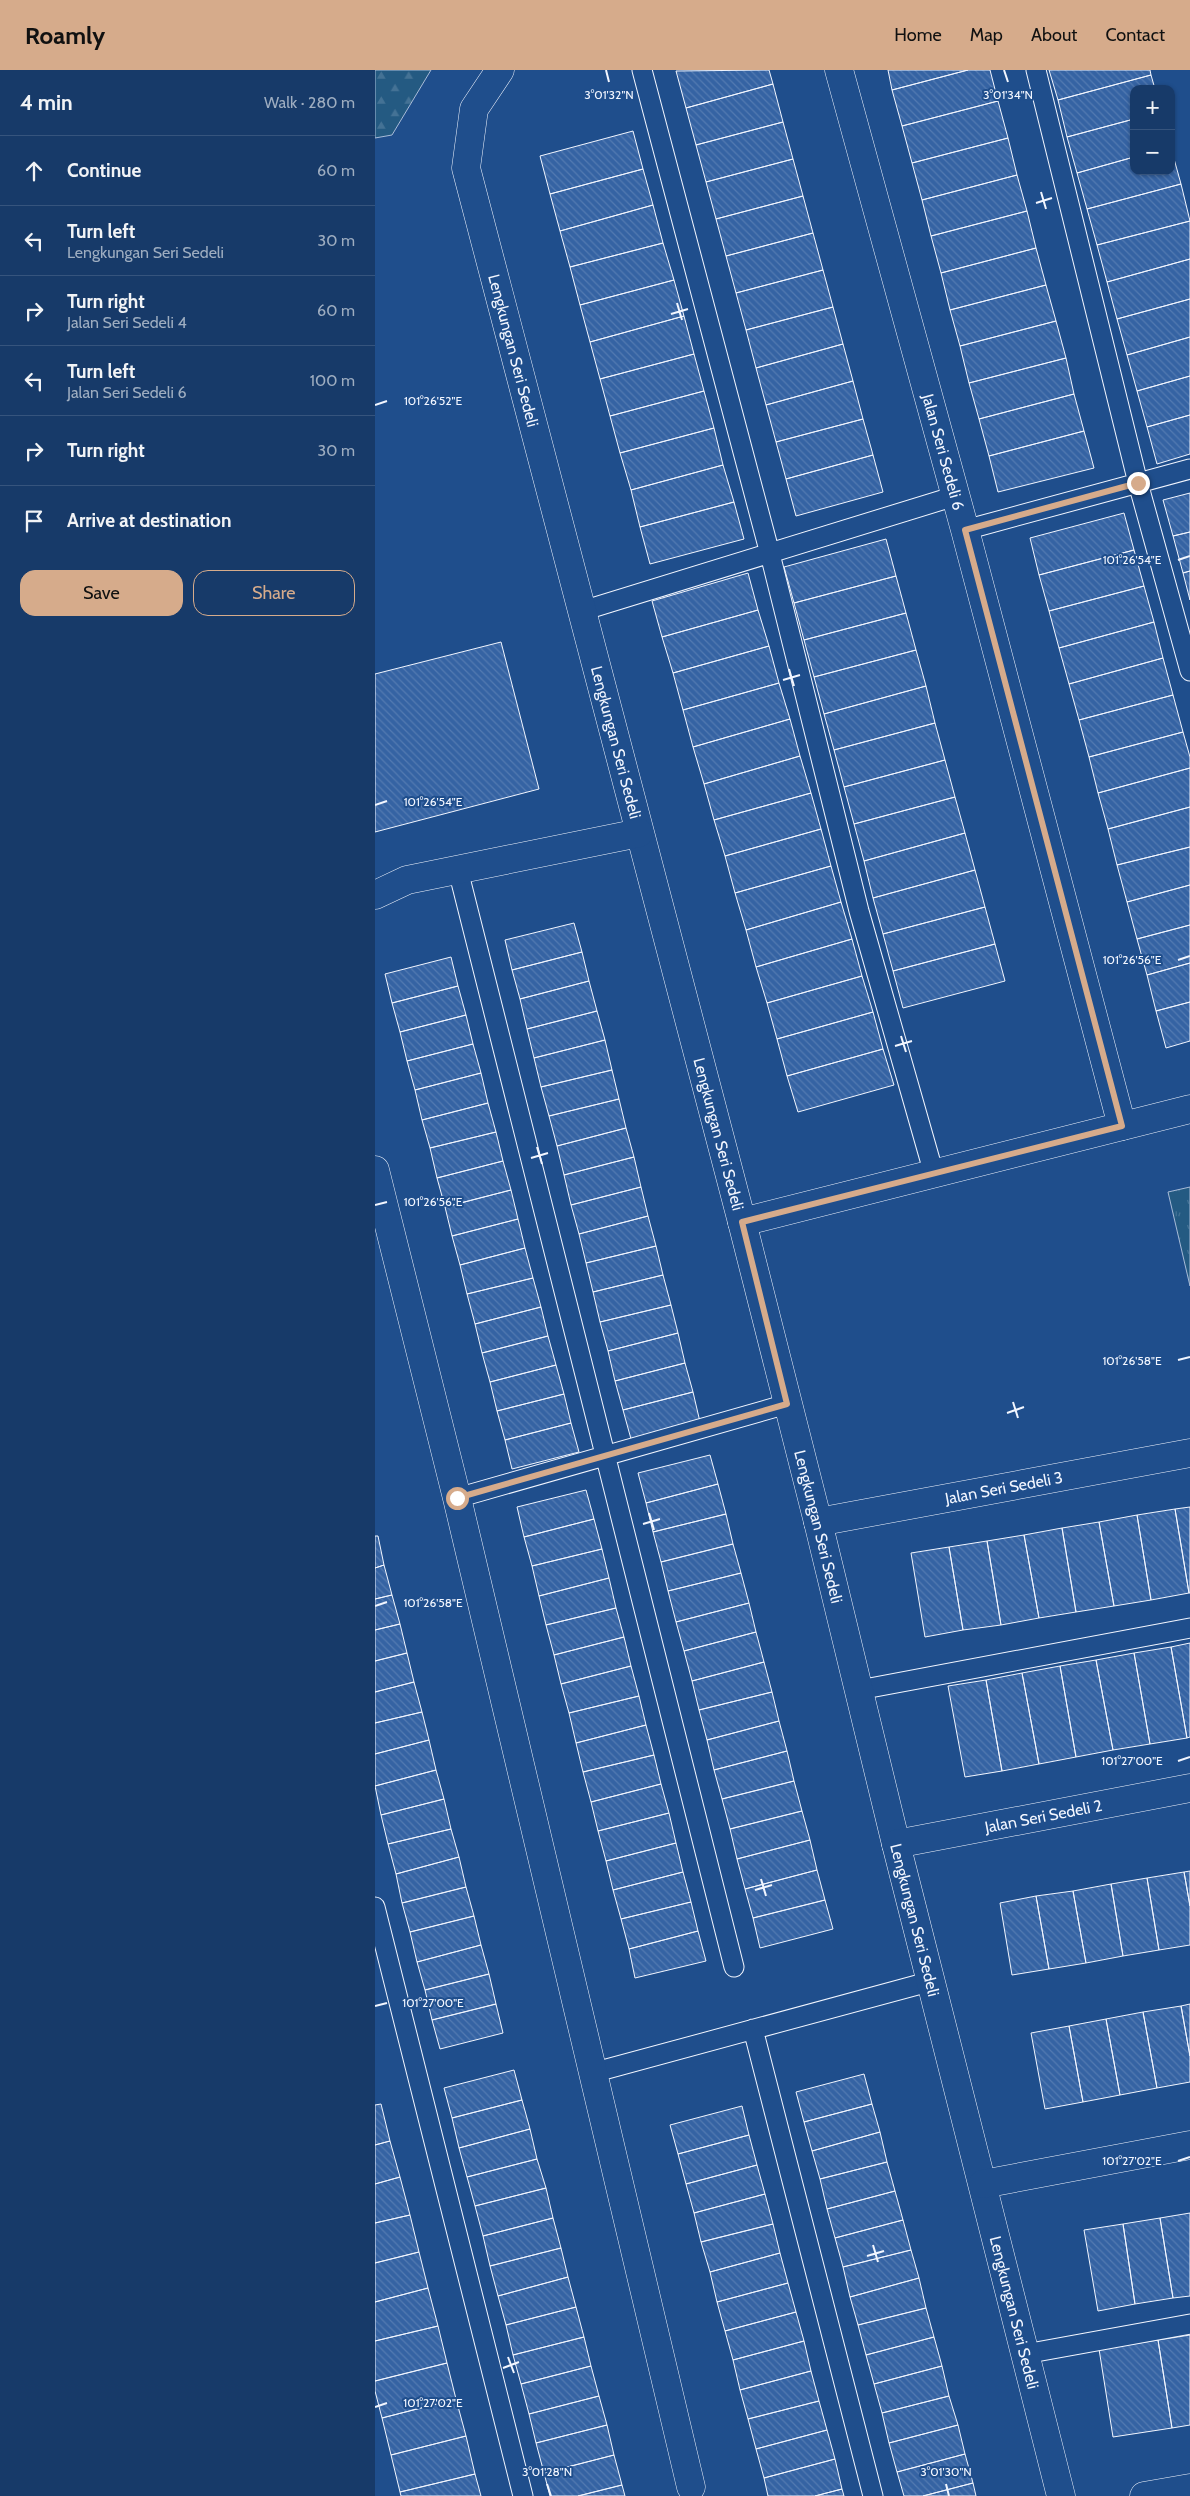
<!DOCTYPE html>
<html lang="en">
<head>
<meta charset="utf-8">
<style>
	body { margin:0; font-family:Cabin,sans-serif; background:#20416f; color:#f1f3f6 }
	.controls { position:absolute; right:15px; top:15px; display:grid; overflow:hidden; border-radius:10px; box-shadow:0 1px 4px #0004 }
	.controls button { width:45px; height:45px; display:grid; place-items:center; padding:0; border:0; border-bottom:1px solid #36547d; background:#173a69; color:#f1f3f6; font:25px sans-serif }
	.stop { position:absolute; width:15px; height:15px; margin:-11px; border:4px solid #d6ab8b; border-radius:50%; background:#fff }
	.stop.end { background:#d6ab8b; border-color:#fff; box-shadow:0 1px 5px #0008 }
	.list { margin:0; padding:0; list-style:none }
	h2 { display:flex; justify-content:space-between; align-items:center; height:65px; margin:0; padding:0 20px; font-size:21px }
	h2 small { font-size:16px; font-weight:400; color:#9eadc0 }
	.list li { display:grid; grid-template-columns:32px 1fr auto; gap:15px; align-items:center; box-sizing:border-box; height:70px; padding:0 20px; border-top:1px solid #36547d }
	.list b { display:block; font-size:19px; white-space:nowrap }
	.list p { margin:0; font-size:16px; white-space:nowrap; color:#9eadc0 }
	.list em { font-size:16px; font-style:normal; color:#9eadc0 }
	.actions { display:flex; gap:10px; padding:15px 20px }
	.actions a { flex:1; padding:11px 0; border:1px solid #d6ab8b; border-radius:15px; text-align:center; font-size:18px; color:#d6ab8b }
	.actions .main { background:#d6ab8b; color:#111 }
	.icon { flex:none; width:28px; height:28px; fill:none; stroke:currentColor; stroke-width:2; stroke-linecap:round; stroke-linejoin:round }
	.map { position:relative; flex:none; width:815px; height:2426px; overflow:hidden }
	header { display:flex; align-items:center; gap:30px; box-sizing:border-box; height:70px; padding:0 25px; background:#d6ab8b; color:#111 }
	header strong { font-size:24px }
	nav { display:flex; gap:28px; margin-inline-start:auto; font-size:18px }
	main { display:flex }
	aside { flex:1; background:#173a69 }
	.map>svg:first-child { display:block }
	.forest { fill:url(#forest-firs); stroke:#a8bbd7 }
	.park { fill:url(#park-tufts); stroke:#a8bbd7 }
	.building { fill:url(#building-back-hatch); stroke:#f2f6ff }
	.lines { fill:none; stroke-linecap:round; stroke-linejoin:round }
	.lane-casing { stroke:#f2f6ff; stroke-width:21 }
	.street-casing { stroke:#f2f6ff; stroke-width:29 }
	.lane { stroke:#1f4e8c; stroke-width:19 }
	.street { stroke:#1f4e8c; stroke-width:28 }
	.route { stroke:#d6ab8b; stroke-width:6 }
	.ticks { fill:none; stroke:#f2f6ff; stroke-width:2 }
	.labels { text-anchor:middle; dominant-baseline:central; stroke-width:4; stroke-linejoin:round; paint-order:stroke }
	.street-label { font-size:16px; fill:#f2f6ff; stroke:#1f4e8c }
	.ticks-label { font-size:12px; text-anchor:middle; fill:#f2f6ff; stroke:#1f4e8c; stroke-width:4; stroke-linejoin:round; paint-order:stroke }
</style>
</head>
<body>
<header>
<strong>Roamly</strong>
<nav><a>Home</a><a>Map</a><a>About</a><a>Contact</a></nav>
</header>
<main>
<aside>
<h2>4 min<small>Walk · 280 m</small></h2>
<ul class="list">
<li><svg class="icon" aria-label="ahead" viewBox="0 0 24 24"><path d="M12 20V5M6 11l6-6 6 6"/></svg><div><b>Continue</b></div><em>60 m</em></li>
<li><svg class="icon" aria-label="left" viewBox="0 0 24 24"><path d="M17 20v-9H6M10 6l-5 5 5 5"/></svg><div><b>Turn left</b><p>Lengkungan Seri Sedeli</p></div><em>30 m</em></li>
<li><svg class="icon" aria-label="right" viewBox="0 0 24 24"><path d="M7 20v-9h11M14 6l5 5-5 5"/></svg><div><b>Turn right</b><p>Jalan Seri Sedeli 4</p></div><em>60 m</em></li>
<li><svg class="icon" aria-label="left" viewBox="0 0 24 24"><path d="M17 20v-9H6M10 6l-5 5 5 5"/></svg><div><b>Turn left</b><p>Jalan Seri Sedeli 6</p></div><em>100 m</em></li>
<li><svg class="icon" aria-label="right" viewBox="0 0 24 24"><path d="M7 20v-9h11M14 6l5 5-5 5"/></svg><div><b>Turn right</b></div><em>30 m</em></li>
<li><svg class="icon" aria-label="arrive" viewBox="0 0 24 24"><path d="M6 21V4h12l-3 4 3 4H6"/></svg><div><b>Arrive at destination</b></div></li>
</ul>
<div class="actions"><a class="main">Save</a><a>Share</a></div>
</aside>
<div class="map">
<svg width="815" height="2426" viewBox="0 0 815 2426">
	<defs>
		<pattern id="forest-firs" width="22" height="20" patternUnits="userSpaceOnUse" patternTransform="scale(1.25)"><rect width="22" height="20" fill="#245a82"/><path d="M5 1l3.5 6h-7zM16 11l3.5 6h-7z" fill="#447295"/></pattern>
		<pattern id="park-tufts" width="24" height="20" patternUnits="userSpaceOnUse" patternTransform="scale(1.25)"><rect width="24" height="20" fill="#245a82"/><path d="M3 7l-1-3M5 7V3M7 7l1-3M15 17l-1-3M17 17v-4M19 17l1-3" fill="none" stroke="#447295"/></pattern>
		<pattern id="building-back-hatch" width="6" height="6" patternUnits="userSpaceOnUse" patternTransform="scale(1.25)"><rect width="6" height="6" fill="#3563a3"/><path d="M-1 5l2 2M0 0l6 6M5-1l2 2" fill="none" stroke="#537ab1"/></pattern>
	</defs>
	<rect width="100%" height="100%" fill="#1f4e8c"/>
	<path class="forest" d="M0,0H56L17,65L0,68Z"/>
	<path class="park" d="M815,1117V1216L793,1122Z"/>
	<path class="building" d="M394,0L398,14L311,38L301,1Z
		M513,0H593L517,20Z
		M593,0H615L623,31L527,56L517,20Z
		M674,0H775L776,5L683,30Z
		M776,5L780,19H759V49L692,67L683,30Z
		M398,14L408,52L321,75L311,38Z
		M623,31L633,68L537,93L527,56Z
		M759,49V87L702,103L692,67Z
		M408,52L418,89L331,112L321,75Z
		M258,61L268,99L175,124L165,86Z
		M633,68L642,105L547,130L537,93Z
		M796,78L806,114L712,139L702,103L759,87V101H796Z
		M418,89L428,126L341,149L331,112Z
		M268,99L278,135L185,161L175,124Z
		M642,105L652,141L556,166L547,130Z
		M806,114L815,151L722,175L712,139Z
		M428,126L438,163L351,186L341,149Z
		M278,135L288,173L195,197L185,161Z
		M652,141L661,178L566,203L556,166Z
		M815,151V189L732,212L722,175Z
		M438,163L448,200L361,223L351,186Z
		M288,173L299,210L205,235L195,197Z
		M661,178L671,215L575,240L566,203Z
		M815,189V229L742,249L732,212Z
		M448,200L458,237L371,260L361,223Z
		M299,210L309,246L215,272L205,235Z
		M671,215L681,251L585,276L575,240Z
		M815,229V267L752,285L742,249Z
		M458,237L468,274L381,298L371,260Z
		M309,246L319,284L225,309L215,272Z
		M681,251L691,288L594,313L585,276Z
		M815,267V306L762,321L752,285Z
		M468,274L478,311L391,335L381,298Z
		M319,284L329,321L235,346L225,309Z
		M691,288L699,324L604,349L594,313Z
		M815,306V345L772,357L762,321Z
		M478,311L488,349L401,372L391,335Z
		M329,321L339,358L245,383L235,346Z
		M699,324L709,361L614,386L604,349Z
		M815,345V384L782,394L772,357Z
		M488,349L498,385L411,409L401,372Z
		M339,358L348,395L256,420L245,383Z
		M709,361L719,398L623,422L614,386Z
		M498,385L508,422L421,446L411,409Z
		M348,395L359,432L265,457L256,420Z
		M815,423V462L798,466L788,430Z
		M359,432L369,469L275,494L265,457Z
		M749,443L759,480L664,505L655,468Z
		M815,462V501L808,503L798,466Z
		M511,469L521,506L419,533L409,497Z
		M759,480L769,516L674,541L664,505Z
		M815,501V530L808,503Z
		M373,503L383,540L287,567L277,531Z
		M521,506L531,543L429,570L419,533Z
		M769,516L779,552L684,578L674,541Z
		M383,540L394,576L298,603L287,567Z
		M531,543L541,580L439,607L429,570Z
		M779,552L788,588L694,614L684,578Z
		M126,572L164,719L0,762V604Z
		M394,576L404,613L308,640L298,603Z
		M541,580L551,616L449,644L439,607Z
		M788,588L798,625L704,650L694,614Z
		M404,613L415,649L318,677L308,640Z
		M551,616L560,653L459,680L449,644Z
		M798,625L808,662L714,687L704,650Z
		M415,649L425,686L329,714L318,677Z
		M560,653L570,690L469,717L459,680Z
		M808,662L815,687V698L723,723L714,687Z
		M425,686L436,723L339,750L329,714Z
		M570,690L580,727L479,754L469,717Z
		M815,698V737L733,759L723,723Z
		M436,723L446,759L350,786L339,750Z
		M580,727L590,763L489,791L479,754Z
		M815,737V777L742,795L733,759Z
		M446,759L456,796L360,823L350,786Z
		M590,763L600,800L498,828L489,791Z
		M815,777V815L752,832L742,795Z
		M456,796L466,832L371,860L360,823Z
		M600,800L610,837L508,864L498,828Z
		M815,815V855L762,869L752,832Z
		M466,832L477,869L381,897L371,860Z
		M610,837L620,874L518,901L508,864Z
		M199,853L207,882L137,900L130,870Z
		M815,855V893L772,905L762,869Z
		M477,869L487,906L392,933L381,897Z
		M620,874L630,911L528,938L518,901Z
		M207,882L214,911L145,929L137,900Z
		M76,887L83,916L17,933L10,904Z
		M815,893V932L781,941L772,905Z
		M487,906L498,942L402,969L392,933Z
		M214,911L222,941L152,959L145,929Z
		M83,916L91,945L25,962L17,933Z
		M815,932V971L791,978L781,941Z
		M222,941L230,970L159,988L152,959Z
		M498,942L508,979L412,1006L402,969Z
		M91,945L98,974L32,991L25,962Z
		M230,970L237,1000L166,1017L159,988Z
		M98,974L106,1003L40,1020L32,991Z
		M508,979L519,1015L423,1042L412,1006Z
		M237,1000L244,1029L174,1046L166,1017Z
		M106,1003L113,1033L47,1050L40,1020Z
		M244,1029L251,1058L182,1076L174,1046Z
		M113,1033L121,1062L55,1078L47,1050Z
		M251,1058L259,1087L189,1105L182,1076Z
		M121,1062L128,1091L62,1108L55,1078Z
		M259,1087L266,1117L196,1135L189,1105Z
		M128,1091L136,1120L70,1137L62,1108Z
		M266,1117L273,1146L204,1164L196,1135Z
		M136,1120L143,1149L77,1166L70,1137Z
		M273,1146L281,1176L211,1193L204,1164Z
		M143,1149L150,1178L85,1195L77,1166Z
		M281,1176L288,1205L218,1222L211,1193Z
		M150,1178L158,1208L92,1224L85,1195Z
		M288,1205L296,1235L225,1252L218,1222Z
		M158,1208L166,1237L100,1254L92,1224Z
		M296,1235L303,1263L233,1281L225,1252Z
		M166,1237L173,1266L107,1283L100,1254Z
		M303,1263L310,1293L240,1311L233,1281Z
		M173,1266L181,1295L115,1312L107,1283Z
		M310,1293L318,1322L248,1340L240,1311Z
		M181,1295L189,1324L122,1341L115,1312Z
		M318,1322L325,1352L256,1369L248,1340Z
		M189,1324L196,1353L130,1370L122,1341Z
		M196,1353L204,1382L137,1399L130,1370Z
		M335,1385L343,1414L271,1433L263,1403Z
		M343,1414L351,1444L278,1462L271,1433Z
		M211,1420L219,1449L149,1467L142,1437Z
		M815,1437V1523H814L800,1439Z
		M800,1439L814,1523L776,1530L762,1445Z
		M351,1444L358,1474L286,1492L278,1462Z
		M762,1445L776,1530L739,1536L724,1452Z
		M219,1449L227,1479L157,1496L149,1467Z
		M724,1452L739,1536L701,1542L687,1458Z
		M687,1458L701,1542L664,1548L649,1465Z
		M649,1465L664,1548L626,1555L612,1471Z
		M0,1466H3L9,1495L0,1498Z
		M612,1471L626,1555L588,1560L574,1477Z
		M358,1474L366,1503L293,1521L286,1492Z
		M574,1477L588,1560L550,1567L536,1483Z
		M227,1479L234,1508L164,1526L157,1496Z
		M9,1495L17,1525L0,1529V1498Z
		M366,1503L374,1533L301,1552L293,1521Z
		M234,1508L241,1538L171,1555L164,1526Z
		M17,1525L25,1554L0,1560V1529Z
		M374,1533L381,1562L309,1581L301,1552Z
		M241,1538L249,1567L179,1585L171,1555Z
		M25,1554L32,1583L0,1591V1560Z
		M381,1562L389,1592L317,1611L309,1581Z
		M249,1567L256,1596L186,1614L179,1585Z
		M815,1573V1667L812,1668L796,1577Z
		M796,1577L812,1668L775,1674L759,1583Z
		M32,1583L39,1612L0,1622V1591Z
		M759,1583L775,1674L738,1680L721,1590Z
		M721,1590L738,1680L701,1687L685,1596Z
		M389,1592L397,1622L324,1640L317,1611Z
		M256,1596L264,1626L194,1643L186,1614Z
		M685,1596L701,1687L664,1694L647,1603Z
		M647,1603L664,1694L627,1701L611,1610Z
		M611,1610L627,1701L590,1707L573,1616Z
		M39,1612L47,1642L0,1653V1622Z
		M397,1622L404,1651L332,1670L324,1640Z
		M264,1626L271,1655L201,1673L194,1643Z
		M47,1642L54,1670L0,1684V1653Z
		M404,1651L412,1681L339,1700L332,1670Z
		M271,1655L279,1685L208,1702L201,1673Z
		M54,1670L61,1700L0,1716V1684Z
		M412,1681L419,1711L347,1729L339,1700Z
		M279,1685L286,1714L216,1732L208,1702Z
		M61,1700L69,1729L6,1745L0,1716Z
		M419,1711L427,1741L355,1759L347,1729Z
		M286,1714L294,1743L223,1761L216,1732Z
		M69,1729L76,1759L13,1774L6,1745Z
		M427,1741L435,1770L362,1789L355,1759Z
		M294,1743L301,1773L231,1791L223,1761Z
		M76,1759L84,1787L21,1804L13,1774Z
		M435,1770L442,1800L370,1819L362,1789Z
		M301,1773L308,1802L238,1820L231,1791Z
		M84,1787L91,1817L27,1833L21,1804Z
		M442,1800L450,1830L378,1848L370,1819Z
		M815,1801V1836L809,1802Z
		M308,1802L316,1832L246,1849L238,1820Z
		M809,1802L815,1836V1875L784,1880L772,1808Z
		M772,1808L784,1880L748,1886L736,1814Z
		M736,1814L748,1886L711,1893L698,1821Z
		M91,1817L99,1846L35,1862L27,1833Z
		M698,1821L711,1893L674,1899L661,1826Z
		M661,1826L674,1899L637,1905L625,1833Z
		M450,1830L458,1859L385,1878L378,1848Z
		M316,1832L323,1861L254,1879L246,1849Z
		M99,1846L106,1875L42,1892L35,1862Z
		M323,1861L331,1891L260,1908L254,1879Z
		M106,1875L114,1904L50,1920L42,1892Z
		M114,1904L121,1934L57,1950L50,1920Z
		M121,1934L128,1963L65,1979L57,1950Z
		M815,1934V1986L806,1936Z
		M806,1936L815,1986V2012L782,2018L768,1942Z
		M768,1942L782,2018L745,2025L731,1949Z
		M731,1949L745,2025L708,2032L694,1956Z
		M694,1956L708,2032L670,2039L656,1963Z
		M139,2000L147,2030L77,2048L69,2018Z
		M489,2004L497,2034L429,2052L421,2022Z
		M147,2030L155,2059L84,2078L77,2048Z
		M6,2034L15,2071L0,2075V2035Z
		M497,2034L505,2062L437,2081L429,2052Z
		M367,2036L374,2065L303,2084L295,2055Z
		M155,2059L162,2089L92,2107L84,2078Z
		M505,2062L512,2092L445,2109L437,2081Z
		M374,2065L382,2095L311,2114L303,2084Z
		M15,2071L25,2107L0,2114V2075Z
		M162,2089L171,2118L100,2136L92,2107Z
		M512,2092L520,2121L452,2139L445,2109Z
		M382,2095L390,2124L319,2143L311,2114Z
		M25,2107L35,2145L0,2153V2114Z
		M171,2118L178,2148L108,2166L100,2136Z
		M520,2121L528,2150L460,2168L452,2139Z
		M390,2124L398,2154L326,2172L319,2143Z
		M815,2143V2226L798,2228L785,2148Z
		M35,2145L44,2182L0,2193V2153Z
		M178,2148L186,2178L115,2196L108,2166Z
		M785,2148L798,2228L760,2234L748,2154Z
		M528,2150L536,2180L468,2197L460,2168Z
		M398,2154L405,2183L335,2202L326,2172Z
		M748,2154L760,2234L723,2241L709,2160Z
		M186,2178L193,2207L123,2226L115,2196Z
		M536,2180L544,2208L475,2227L468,2197Z
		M44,2182L53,2218L0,2232V2193Z
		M405,2183L413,2213L342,2232L335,2202Z
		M193,2207L201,2237L131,2255L123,2226Z
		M544,2208L551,2238L483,2255L475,2227Z
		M413,2213L421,2242L350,2261L342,2232Z
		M53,2218L63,2256L0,2271V2232Z
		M201,2237L209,2267L138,2285L131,2255Z
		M551,2238L559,2267L491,2285L483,2255Z
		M421,2242L429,2271L358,2290L350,2261Z
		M63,2256L72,2293L0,2311V2271Z
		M815,2265V2355L797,2358L783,2270Z
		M209,2267L216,2296L146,2314L138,2285Z
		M559,2267L567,2296L499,2314L491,2285Z
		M783,2270L797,2358L738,2367L724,2279Z
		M429,2271L436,2301L365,2320L358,2290Z
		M72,2293L81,2329L7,2348L0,2321V2311Z
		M216,2296L224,2326L154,2344L146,2314Z
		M567,2296L574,2326L507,2343L499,2314Z
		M436,2301L444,2331L373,2349L365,2320Z
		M224,2326L232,2355L161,2373L154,2344Z
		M574,2326L583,2355L514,2373L507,2343Z
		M81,2329L91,2366L16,2385L7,2348Z
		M444,2331L452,2360L381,2379L373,2349Z
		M232,2355L239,2385L169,2403L161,2373Z
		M583,2355L590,2384L522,2402L514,2373Z
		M452,2360L460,2389L389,2408L381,2379Z
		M91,2366L100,2404L25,2422L16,2385Z
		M590,2384L598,2413L548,2426H529L522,2402Z
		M239,2385L247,2415L203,2426H175L169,2403Z
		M460,2389L467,2419L440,2426H393L389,2408Z
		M100,2404L106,2426H26L25,2422Z
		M598,2413L601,2426H548Z
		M247,2415L250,2426H203Z
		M467,2419L469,2426H440Z"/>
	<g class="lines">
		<defs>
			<path id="lane" d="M267,0L395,484L484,841L559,1104
				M661,0L763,413L815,601
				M590,460L815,399
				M207,541L580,426
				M83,800L359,1897
				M82,1428L412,1334
				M484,1620L815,1558
				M0,1837L148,2426
				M378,1959L498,2426
				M217,2003L557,1911
				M650,2284L815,2254"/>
			<g id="street">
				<path id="s1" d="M125,0L99,39L91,98L367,1152L443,1452L521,1774L686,2426"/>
				<path id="s2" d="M464,0L590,460L747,1056"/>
				<path d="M0,825L32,810L264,763"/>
				<path d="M0,1100L82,1428L316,2417"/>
				<path d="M367,1152L815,1039"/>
				<path id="s3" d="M443,1452L815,1383"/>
				<path id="s4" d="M521,1774L815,1718"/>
				<path d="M608,2114L815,2075"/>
				<path d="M769,2426L815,2418"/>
			</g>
		</defs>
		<use href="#lane" class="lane-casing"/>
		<use href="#street" class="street-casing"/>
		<use href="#lane" class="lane"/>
		<use href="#street" class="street"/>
	</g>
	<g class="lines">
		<path class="route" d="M82,1428L412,1334L367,1152L747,1056L590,460L763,413"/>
	</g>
	<path class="ticks" d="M231,0L234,12M629,0L633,12M666,122L671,139M661,133L677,128M302,233L307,250M296,244L313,239M0,335L12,331M803,490L815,486M414,599L419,616M408,610L425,605M0,735L12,731M803,890L815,886M526,966L531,982M520,976L537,971M162,1077L167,1094M156,1088L173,1083M0,1135L12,1132M803,1290L815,1287M638,1332L643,1348M632,1343L649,1337M274,1443L279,1460M268,1454L285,1449M0,1536L12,1532M803,1691L815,1687M386,1809L391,1826M380,1820L397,1815M0,1936L12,1933M803,2091L815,2087M498,2175L503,2192M492,2186L509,2181M133,2287L139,2303M128,2298L144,2292M0,2337L12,2333M172,2414L176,2426M571,2414L574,2426"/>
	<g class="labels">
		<g class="street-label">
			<text stroke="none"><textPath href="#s1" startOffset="295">Lengkungan Seri Sedeli</textPath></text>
			<text stroke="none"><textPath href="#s2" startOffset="396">Jalan Seri Sedeli 6</textPath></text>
			<text stroke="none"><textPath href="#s1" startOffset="700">Lengkungan Seri Sedeli</textPath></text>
			<text stroke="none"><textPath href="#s1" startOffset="1105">Lengkungan Seri Sedeli</textPath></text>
			<text stroke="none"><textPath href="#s3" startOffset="189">Jalan Seri Sedeli 3</textPath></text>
			<text stroke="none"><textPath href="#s1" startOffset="1510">Lengkungan Seri Sedeli</textPath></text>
			<text stroke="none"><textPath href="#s4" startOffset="150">Jalan Seri Sedeli 2</textPath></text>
			<text stroke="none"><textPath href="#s1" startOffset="1915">Lengkungan Seri Sedeli</textPath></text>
			<text stroke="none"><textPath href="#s1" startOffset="2320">Lengkungan Seri Sedeli</textPath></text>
		</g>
	</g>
	<g class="ticks-label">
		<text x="234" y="29">3°01'32"N</text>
		<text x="633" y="29">3°01'34"N</text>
		<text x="58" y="335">101°26'52"E</text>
		<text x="757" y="494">101°26'54"E</text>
		<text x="58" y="736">101°26'54"E</text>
		<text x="757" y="894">101°26'56"E</text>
		<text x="58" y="1136">101°26'56"E</text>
		<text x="757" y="1295">101°26'58"E</text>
		<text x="58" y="1537">101°26'58"E</text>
		<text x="757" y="1695">101°27'00"E</text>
		<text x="58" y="1937">101°27'00"E</text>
		<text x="757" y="2095">101°27'02"E</text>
		<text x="58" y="2337">101°27'02"E</text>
		<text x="172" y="2406">3°01'28"N</text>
		<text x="571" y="2406">3°01'30"N</text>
	</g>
</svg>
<div class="controls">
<button>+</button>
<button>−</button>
</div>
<div class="stop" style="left:82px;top:1428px"></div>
<div class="stop end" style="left:763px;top:413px"></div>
</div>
</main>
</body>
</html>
